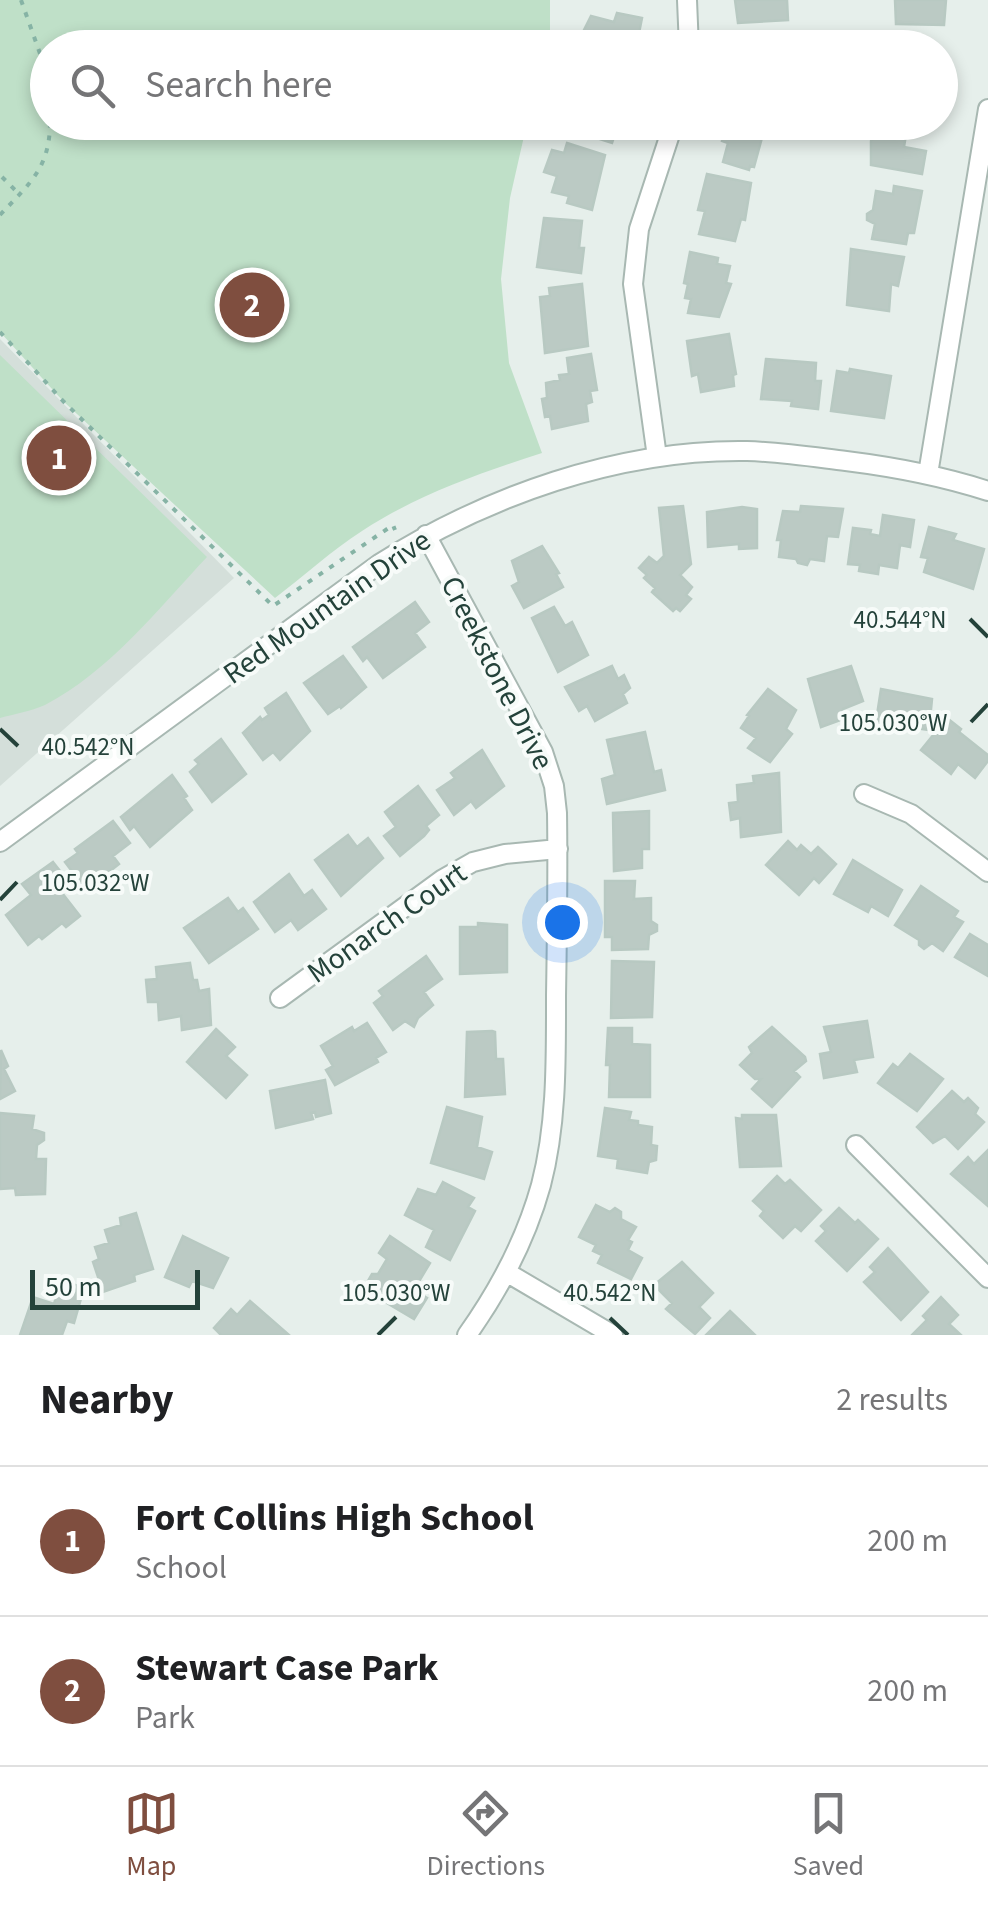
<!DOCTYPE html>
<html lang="en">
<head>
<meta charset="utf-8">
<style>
	body { margin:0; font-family:"Source Sans 3",sans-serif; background:#f6f6f6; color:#202124 }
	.scale { position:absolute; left:30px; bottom:25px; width:170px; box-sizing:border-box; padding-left:10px; border:5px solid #24423a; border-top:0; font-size:28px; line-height:35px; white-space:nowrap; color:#24423a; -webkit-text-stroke:8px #f7fbf9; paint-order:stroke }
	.you { position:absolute; left:562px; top:922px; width:35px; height:35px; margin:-25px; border:8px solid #fff; border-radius:50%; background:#1a73e8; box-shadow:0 0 0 15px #1a73e833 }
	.badge { display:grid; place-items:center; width:65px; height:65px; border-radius:50%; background:#7f4e3f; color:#fff; font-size:32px; font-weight:700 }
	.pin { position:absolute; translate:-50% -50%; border:5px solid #fff; box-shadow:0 2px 10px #0006 }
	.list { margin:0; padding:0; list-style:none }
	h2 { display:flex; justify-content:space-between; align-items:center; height:130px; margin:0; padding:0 40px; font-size:42px }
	h2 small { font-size:32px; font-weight:400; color:#757577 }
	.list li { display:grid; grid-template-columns:65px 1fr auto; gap:30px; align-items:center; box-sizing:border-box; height:150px; padding:0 40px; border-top:2px solid #e0e0e0 }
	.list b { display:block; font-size:38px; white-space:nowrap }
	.list p { margin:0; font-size:32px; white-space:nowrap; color:#757577 }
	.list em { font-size:32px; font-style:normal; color:#757577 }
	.icon { flex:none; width:55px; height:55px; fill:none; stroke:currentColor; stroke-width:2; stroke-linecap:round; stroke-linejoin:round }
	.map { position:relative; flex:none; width:988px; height:1335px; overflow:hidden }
	.search { position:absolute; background:#fff; box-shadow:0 5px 15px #0003; left:30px; right:30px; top:30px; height:110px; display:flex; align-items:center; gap:25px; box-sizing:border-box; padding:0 35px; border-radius:55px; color:#757577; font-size:38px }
	.sheet { height:430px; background:#fff }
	nav { display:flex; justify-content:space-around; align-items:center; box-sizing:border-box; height:140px; border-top:2px solid #e0e0e0; background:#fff; font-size:28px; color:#757577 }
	nav a { display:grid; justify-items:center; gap:5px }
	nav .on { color:#7f4e3f }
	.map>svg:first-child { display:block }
	.built { fill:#d4dfda }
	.green { fill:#bfe0c8 }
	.building { fill:#bbcac4; stroke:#b8c9c2; stroke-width:2.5 }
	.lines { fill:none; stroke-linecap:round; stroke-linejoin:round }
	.street-casing { stroke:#a8b8b2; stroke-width:22 }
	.path { stroke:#86b3a5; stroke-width:4; stroke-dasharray:5 8; stroke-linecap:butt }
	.street { stroke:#fff; stroke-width:18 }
	.ticks { fill:none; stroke:#24423a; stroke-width:4 }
	.labels { text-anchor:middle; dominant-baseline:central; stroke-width:8; stroke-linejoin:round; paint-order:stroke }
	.street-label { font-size:30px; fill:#24423a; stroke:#f7fbf9 }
	.ticks-label { font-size:25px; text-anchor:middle; fill:#24423a; stroke:#f7fbf9; stroke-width:8; stroke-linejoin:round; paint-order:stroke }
</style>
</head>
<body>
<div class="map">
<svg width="988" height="1335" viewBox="0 0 988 1335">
	<rect width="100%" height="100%" fill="#e6efeb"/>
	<path class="built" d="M0,339L234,578L0,786Z"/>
	<path class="green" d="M0,0H550V47L48,48V122L527,123L510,198L501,279L509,363L542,453C480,473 417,495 362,531C332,550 304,576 275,598L63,401L0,332Z
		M0,355L207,557C158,609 110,671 45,705C32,711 14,714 0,718Z"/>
	<path class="building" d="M735,0H787L788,20L738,23Z
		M895,0H946L944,25L896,24Z
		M617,13L642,18L636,48H581L577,44L591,16L614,22Z
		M577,122H619L612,143L587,135L590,126Z
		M730,122H760L757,133L763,134L754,167L750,166L749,170L723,162L728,143L722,141L726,125Z
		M878,122H908L904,147L926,151L922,174L871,165V141L876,136Z
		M567,143L605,155L592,210L567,203L569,196L552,192L557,176L544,172L552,150L564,153Z
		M707,174L751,183L745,220L741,219L735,241L699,234L705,211L698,210Z
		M894,186L922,191L914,233H908L906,244L872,239L875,224L867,220V214L873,210L876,191L893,194Z
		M544,218L582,221L579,248H584L581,273L537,267Z
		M851,249L904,257L898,286L891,284L889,311L847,305Z
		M690,252L718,258L717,264L730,266L726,283L731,284L719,317L688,313L691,299L685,298L688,284L684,283Z
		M582,284L588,346L545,353L540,297L550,296L549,288Z
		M729,334L736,374L733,375L734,386L701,392L698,374L692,376L687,341Z
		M591,354L597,390L590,391L592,402L586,404L588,421L552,429L550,416L545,417L542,399L547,398L546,383L560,380L559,375L569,374L567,358Z
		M766,359L816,363L815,381H821L818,409L791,406L792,401L761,399Z
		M850,369L891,376L884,418L831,411L837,371L849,373Z
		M683,506L691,564L680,575L692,587L686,595L691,599L680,611L676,608L673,611L652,592L655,588L644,578L647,575L639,568L649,557L657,563L664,556L659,508Z
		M801,506L843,509L838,537L827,536L824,561L810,559L807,565L798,563L796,559L779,557L781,540H777L783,511L800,512Z
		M742,507L757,509V548L739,549V544L708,547L707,512Z
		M883,515L914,520L910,547L900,545L897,568L879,565L878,574L859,571L860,565L848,564L853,528L871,530L870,534L880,536Z
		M929,527L956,534L953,540L984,549L973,589L924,572L928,558L921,557Z
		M542,546L559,573L556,574L563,587L524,608L512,586L519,582L512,561Z
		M415,602L429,622L415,633L425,647L383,678L367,657L363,661L353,647Z
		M554,607L565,626L572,622L588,655L558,672L532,618Z
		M343,656L366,687L341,708L340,706L328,714L304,683Z
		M612,666L618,679L624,675L630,688L623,694L627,703L595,721L587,706L579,711L565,687Z
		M851,666L863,701L843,709L846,718L821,727L808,679Z
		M768,689L796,710L786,729L792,734L770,762L748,748L756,738L741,728L749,716L747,715Z
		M881,689L932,699L929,730L915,728L914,732L875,728Z
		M286,693L310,731L280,760L273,752L263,760L243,733L260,717L262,720L269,715L265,708Z
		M947,718L961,729L959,732L988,755V761L975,778L958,764L951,774L921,750Z
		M645,732L654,772L661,770L665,790L607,804L602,779L615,775L607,740Z
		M221,739L246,774L212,802L190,772L199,764L195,760Z
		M482,750L504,786L476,808L471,801L454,815L437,790L455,778L451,773Z
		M779,773L781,832L741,837L740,818L731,820L729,803L738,802L737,785L754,783L753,776Z
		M172,775L187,796L184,798L192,810L150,847L134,826L130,830L121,817Z
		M418,786L439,815L426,826L429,830L424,836L400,856L384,836L396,827L385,812Z
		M649,811V849H642V868L614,871L613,813Z
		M113,821L130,843L113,856L119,864L86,890L65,862L78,853L75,849Z
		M348,835L357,847L368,838L383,858L341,896L315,860Z
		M788,841L797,850L801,845L811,854L818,847L836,864L819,883L814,878L799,895L766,865Z
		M853,860L902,890L888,916L871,906L868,912L834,894Z
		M53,862L68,881L59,889L80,916L66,927L62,923L42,939L39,936L28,945L6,915L31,895L22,884Z
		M289,874L304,896L312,890L326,909L298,930L291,920L275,932L254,902Z
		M605,881H635L634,899L651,898V921L657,925V931L649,935L648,949L612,950V937H605Z
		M921,886L958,911L954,917L963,922L943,951L932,943L924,949L919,945V940L895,925Z
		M228,898L238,912L243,908L258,929L209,963L184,928Z
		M478,923L507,925V972L460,974V927H478Z
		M970,934L988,945V976L955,957Z
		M426,956L442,979L424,992L433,1005L418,1018L414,1027L405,1021L393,1030L374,1003L383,996L379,991Z
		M612,961L654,962L652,1017L611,1018Z
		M190,963L193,980H197L199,991L209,989L211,1025L182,1030L181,1016L159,1020L158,1002H148L146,980L157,979L156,967Z
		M867,1021L873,1057L854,1060L857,1072L824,1078L820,1054L831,1052L824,1027Z
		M367,1023L386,1052L376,1058L378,1062L335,1085L326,1070L333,1066L321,1046L352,1027L354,1031Z
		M772,1027L805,1057L806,1061L794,1071L800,1077L772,1107L752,1089L761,1079H755L740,1065L752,1053L749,1047Z
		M608,1028H632V1044L650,1045V1097H609L610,1065H606Z
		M216,1029L235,1047L226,1056L247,1075L226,1098L187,1062Z
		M492,1031L495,1032L496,1059H503L505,1094L465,1097L467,1032Z
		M1,1050L8,1066L4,1069L15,1091L0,1099Z
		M910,1054L943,1079L917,1111L878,1083L893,1064L898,1068Z
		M325,1080L331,1113L316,1117L315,1112L311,1113L313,1119L276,1128L270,1091Z
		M952,1091L964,1102L968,1098L978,1108L975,1114L984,1122L958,1149L945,1136L933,1143L917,1127Z
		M447,1107L482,1117L477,1147L492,1152L484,1179L431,1163Z
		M605,1108L631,1112L629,1120L638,1121V1125L652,1127L651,1145L657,1146L656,1160L649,1162L647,1173L617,1168L618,1159L598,1156Z
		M0,1113L34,1116L32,1129L44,1133V1140L37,1145L36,1159H46L45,1194L16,1195L15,1188L0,1189Z
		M742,1115H776L781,1166L740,1167L736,1118L742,1119Z
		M988,1150V1206L951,1174L968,1157L974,1164Z
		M777,1176L785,1184L790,1180L821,1210L801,1231L795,1226L783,1238L760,1216L764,1211L753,1201Z
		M443,1182L474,1198L468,1207L475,1211L450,1260L426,1247L434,1230L405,1215L418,1189L436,1195Z
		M596,1205L610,1212L615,1208L621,1212V1219L636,1227L628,1240L632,1242L628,1250L642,1258L631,1279L598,1263L602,1255L593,1251L596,1245L579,1237Z
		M839,1208L855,1223L858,1220L878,1239L847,1271L816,1241L826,1231L821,1226Z
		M136,1213L153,1269L134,1275L135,1281L103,1292L93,1262L99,1259L95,1247L109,1243L105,1230L121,1225L120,1218Z
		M183,1236L228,1258L213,1288L192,1281L189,1287L165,1277Z
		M390,1236L430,1263L418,1283L423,1287L419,1293L427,1298L414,1319L385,1302L388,1298L370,1287L368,1281L372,1274H378L387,1259L379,1253Z
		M888,1248L928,1292L901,1320L864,1282L875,1272L870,1267Z
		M682,1262L713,1293L699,1307L710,1318L695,1334L666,1309L672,1303L654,1285Z
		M61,1280L84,1288L74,1323L67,1321L62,1335H20L33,1297L54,1304Z
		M941,1297L958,1315L949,1324L961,1335H912L927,1320L923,1316Z
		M250,1301L289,1335H221L214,1328L231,1309L237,1315Z
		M730,1311L755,1335H706Z"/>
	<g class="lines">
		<defs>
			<path id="street" d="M687,0L689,48
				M657,457L633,284L639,229L674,122
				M928,474L988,109
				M426,535L543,752L554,786L557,813C558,874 557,935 556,996C556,1060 557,1124 541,1185C526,1239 499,1290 467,1335
				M864,794L911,814L988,872
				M0,842L379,564C487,496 618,449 747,451C780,452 813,457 846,461C894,467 942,476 988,491
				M280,998L443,879L473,862L505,854L558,849
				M856,1145L988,1278
				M506,1272L613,1335"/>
		</defs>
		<use href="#street" class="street-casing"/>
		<path class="path" d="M21,0L43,62L48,90
			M2,177L19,194
			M0,215C30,183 50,168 50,122
			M0,332L63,401L273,606L393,525L395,530"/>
		<use href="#street" class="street"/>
	</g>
	<path class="ticks" d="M970,619L988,637M971,722L988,704M0,729L18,746M0,900L17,882M610,1318L628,1335M378,1335L396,1317"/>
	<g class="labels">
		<g class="street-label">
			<text transform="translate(327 607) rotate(-35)">Red Mountain Drive</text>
			<text transform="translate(497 673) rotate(63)">Creekstone Drive</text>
			<text transform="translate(387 923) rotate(-35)">Monarch Court</text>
		</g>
	</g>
	<g class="ticks-label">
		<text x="900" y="628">40.544°N</text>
		<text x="893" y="731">105.030°W</text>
		<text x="88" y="755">40.542°N</text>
		<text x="95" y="891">105.032°W</text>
		<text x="396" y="1301">105.030°W</text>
		<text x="610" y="1301">40.542°N</text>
	</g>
</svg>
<div class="scale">50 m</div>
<div class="you"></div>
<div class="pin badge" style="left:59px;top:458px">1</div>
<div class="pin badge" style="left:252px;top:305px">2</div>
<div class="search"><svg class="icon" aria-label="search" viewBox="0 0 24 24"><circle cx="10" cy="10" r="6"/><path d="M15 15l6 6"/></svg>Search here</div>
</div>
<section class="sheet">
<h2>Nearby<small>2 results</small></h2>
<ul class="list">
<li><span class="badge">1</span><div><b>Fort Collins High School</b><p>School</p></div><em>200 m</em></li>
<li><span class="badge">2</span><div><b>Stewart Case Park</b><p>Park</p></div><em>200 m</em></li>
</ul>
</section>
<nav>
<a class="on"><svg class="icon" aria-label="map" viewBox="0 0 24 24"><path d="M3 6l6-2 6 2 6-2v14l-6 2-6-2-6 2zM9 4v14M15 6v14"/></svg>Map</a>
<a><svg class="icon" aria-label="directions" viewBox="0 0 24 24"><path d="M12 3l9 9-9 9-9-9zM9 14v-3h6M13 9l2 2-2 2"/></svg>Directions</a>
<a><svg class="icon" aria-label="saved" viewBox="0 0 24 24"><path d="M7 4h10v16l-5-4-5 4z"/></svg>Saved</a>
</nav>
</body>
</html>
